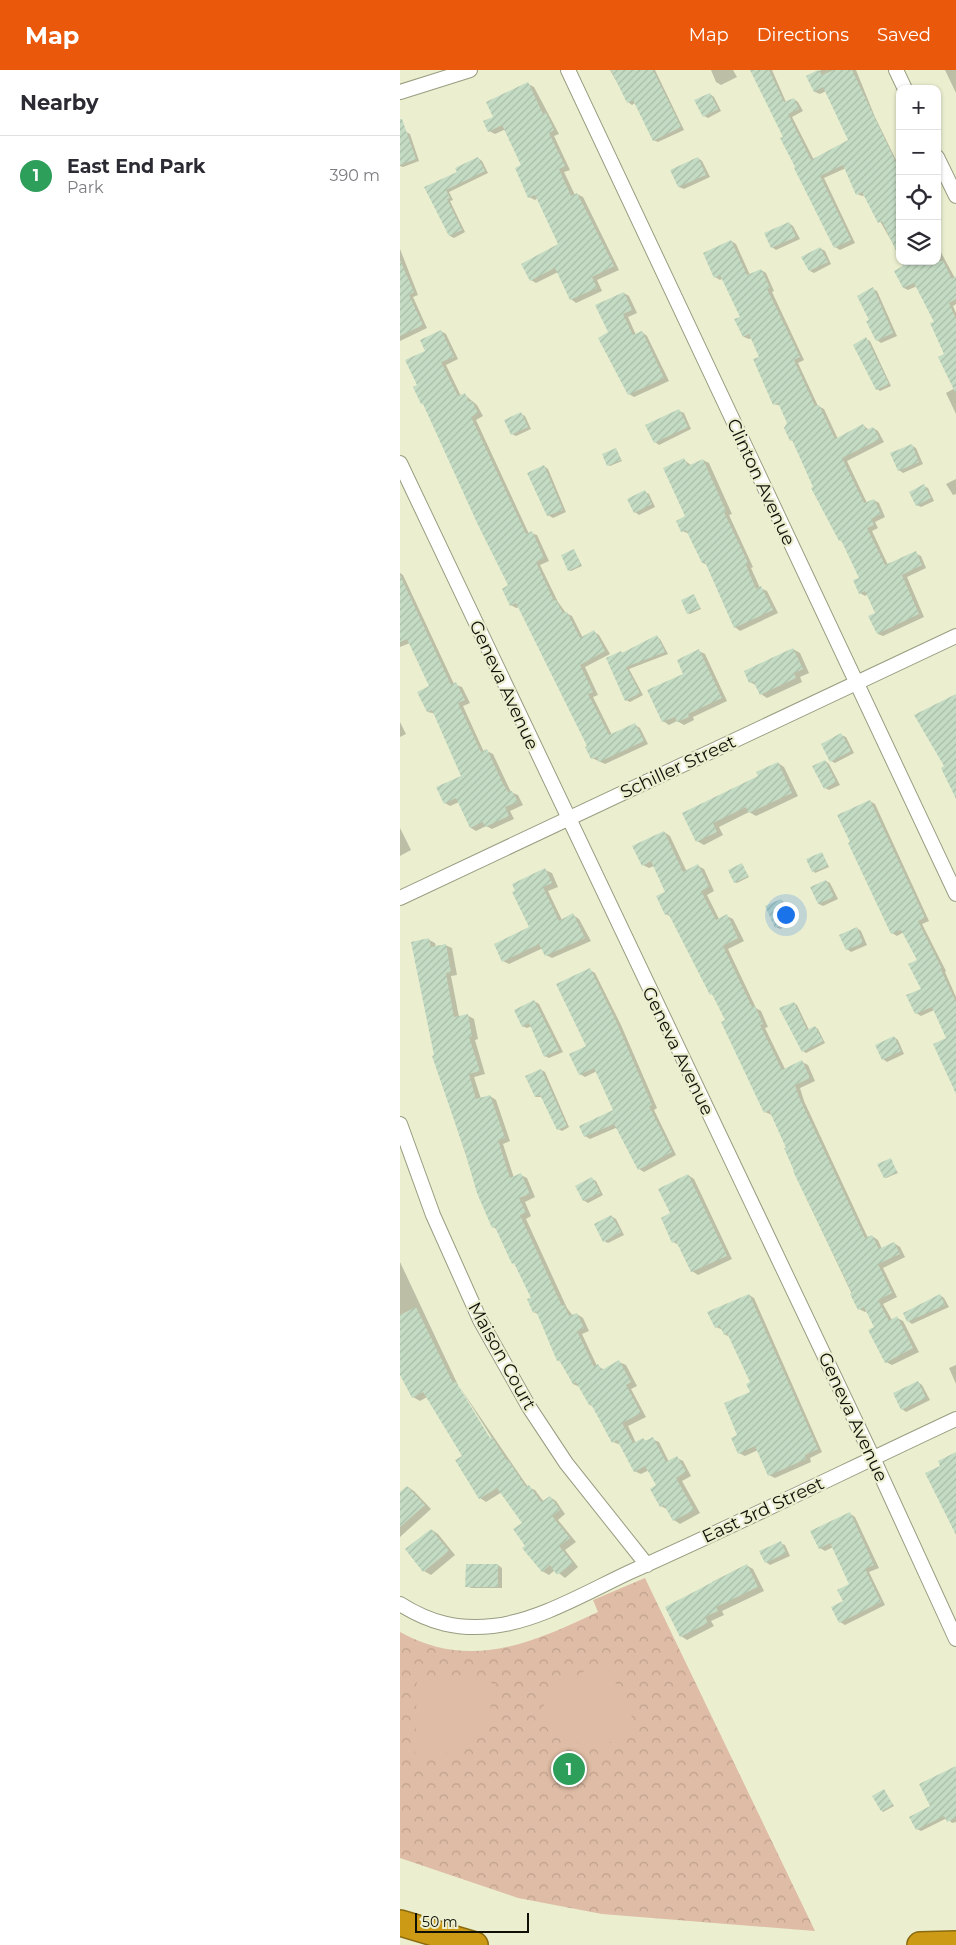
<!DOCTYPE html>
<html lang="en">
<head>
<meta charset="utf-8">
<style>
	body { margin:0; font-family:Montserrat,sans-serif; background:#f2f2f3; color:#2b2b33 }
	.controls { position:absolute; right:15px; top:15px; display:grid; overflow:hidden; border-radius:10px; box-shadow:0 1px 4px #0004 }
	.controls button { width:45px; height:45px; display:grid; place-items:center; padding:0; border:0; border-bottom:1px solid #e1e1e2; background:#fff; color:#2b2b33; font:25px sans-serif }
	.scale { position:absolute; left:15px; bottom:12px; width:114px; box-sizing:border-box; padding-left:5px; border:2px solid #0f1107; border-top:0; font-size:14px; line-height:18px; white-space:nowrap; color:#0f1107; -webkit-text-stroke:4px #ebefd0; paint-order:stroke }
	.you { position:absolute; left:385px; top:844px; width:18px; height:18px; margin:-12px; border:4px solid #fff; border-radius:50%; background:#1a73e8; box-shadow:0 0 0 8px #1a73e833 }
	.badge { display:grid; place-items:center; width:32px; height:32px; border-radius:50%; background:#ea580c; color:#fff; font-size:16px; font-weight:700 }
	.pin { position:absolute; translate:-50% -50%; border:2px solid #fff; box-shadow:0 1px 5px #0006 }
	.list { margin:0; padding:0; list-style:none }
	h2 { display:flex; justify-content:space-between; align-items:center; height:65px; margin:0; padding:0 20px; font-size:21px }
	h2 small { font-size:16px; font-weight:400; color:#7c7c81 }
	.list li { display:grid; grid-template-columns:32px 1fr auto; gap:15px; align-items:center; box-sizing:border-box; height:80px; padding:0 20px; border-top:1px solid #e1e1e2 }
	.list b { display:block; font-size:19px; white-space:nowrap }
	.list p { margin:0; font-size:16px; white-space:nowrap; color:#7c7c81 }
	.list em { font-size:16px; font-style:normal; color:#7c7c81 }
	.icon { flex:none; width:28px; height:28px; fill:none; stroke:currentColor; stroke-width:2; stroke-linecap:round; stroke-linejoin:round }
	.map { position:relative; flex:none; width:556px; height:1875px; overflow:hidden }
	header { display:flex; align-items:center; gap:30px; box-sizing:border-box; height:70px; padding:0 25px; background:#ea580c; color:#fff }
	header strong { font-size:24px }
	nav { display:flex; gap:28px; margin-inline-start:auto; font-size:18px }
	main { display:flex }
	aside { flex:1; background:#fff }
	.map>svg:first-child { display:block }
	.park { fill:url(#park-crowns) }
	.pitch { fill:#dfbca5 }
	.shadow { fill:#0003 }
	.building { fill:url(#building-hatch) }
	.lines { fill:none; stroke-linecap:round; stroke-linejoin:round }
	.street-casing { stroke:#999d80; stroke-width:16 }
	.highway-casing { stroke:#8a6a10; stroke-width:28 }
	.street { stroke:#fff; stroke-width:14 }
	.highway { stroke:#cd9a15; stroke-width:25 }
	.labels { text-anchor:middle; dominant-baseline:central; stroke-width:4.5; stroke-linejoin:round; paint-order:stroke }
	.street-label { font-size:18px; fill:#0f1107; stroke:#ebefd0 }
</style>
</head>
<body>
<header>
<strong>Map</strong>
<nav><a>Map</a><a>Directions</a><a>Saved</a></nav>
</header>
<main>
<aside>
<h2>Nearby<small></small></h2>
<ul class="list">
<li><span class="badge" style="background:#2e9e5b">1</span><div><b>East End Park</b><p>Park</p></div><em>390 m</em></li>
</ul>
</aside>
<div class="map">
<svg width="556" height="1875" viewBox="0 0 556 1875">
	<defs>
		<pattern id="park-crowns" width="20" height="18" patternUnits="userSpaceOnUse" patternTransform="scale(1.25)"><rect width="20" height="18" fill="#dfbca5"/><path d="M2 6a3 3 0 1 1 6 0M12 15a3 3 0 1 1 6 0" fill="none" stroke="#bea18d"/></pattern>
		<pattern id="building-hatch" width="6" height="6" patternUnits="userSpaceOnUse" patternTransform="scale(1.25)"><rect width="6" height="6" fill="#c5dcc4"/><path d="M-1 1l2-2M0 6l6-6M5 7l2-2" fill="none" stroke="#a8bca7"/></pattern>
	</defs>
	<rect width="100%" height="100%" fill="#ebefd0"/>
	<path class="park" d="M245,1508L415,1861L202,1844L118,1828L0,1788V1562C71,1601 132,1573 198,1542L193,1530Z"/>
	<path class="pitch" d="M199,1593L207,1596L237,1657C192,1691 159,1676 140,1626Z
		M25,1606L92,1613L90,1647L85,1658L56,1681L37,1687L15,1686L17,1612Z"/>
	<path class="shadow" d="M210,0H255L284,60L258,72L253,70L235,33L232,35L228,32Z
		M311,0H333L337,7L321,15L316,12Z
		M360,0H372L386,32L394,29L398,32L403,41L392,47L414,90L450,71L426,21L420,24L415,22L407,7L421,0H456L475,47L500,98V186L465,125L462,126L457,124L446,98L424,108L455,173L440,180L435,177L397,98Z
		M545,0H556V23Z
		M128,14L134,17L159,64L154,66L170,100L164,102L175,125L177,124L183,127L219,200L197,210L202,221L176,233L171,229L158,202L136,213L131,210L160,174L138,128L135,130L129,127L123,96L106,59L95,64L89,61L94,47Z
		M310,24L314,27L321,41L308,48L304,46Z
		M6,62L10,64L19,91L3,97L0,96V64Z
		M78,88L82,91L88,103L49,122L53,130L50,131L65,162L54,168L50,166L25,118L58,102Z
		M298,88L302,91L310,107L284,119L279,117L272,100Z
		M389,153L393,156L400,169L376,180L372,177Z
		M331,171L336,174L350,205L361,200L366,203L374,221L372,222L404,290L398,293L418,336L424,339L438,369L463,355L469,360L473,358L478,361L484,372L447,391L467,433L474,430L479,433L485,447L475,452L478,458L472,461L488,495L515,483L521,486L526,498L507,507L524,547L483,566L478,564L476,544L468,524L465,526L460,523L461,508L444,473L440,470L394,372L391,370L388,354L381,336L374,334L361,287L352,268L349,269L344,267L341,247L323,208L320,210L315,207Z
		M537,175L556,210V234L553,236L556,243V344L546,323L555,318L535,252L517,216L508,220L504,218L505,197L537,191Z
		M420,178L425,181L431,194L414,203L410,201Z
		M0,179L18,225L13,227L27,258L0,271Z
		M473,219L477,221L497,266L481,273L477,270L471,250Z
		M224,223L229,226L237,243L228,247L236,265L242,262L247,266L269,311L234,327L229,324L210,263Z
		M41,261L46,264L58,289L46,295L61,326L65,325L77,335L83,346L76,350L129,464L131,463L137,465L149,491L140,495L158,532L166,543L172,546L183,568L194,562L199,565L210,584L185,597L198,625L193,627L212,665L235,655L240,658L248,674L205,694L192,688L189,676L119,537L116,538L111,535L110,516L25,335L18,315L27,282Z
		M466,269L470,271L491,316L480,321L477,319Z
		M279,341L284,343L291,359L259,375L255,372Z
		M121,344L125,346L131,359L116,366L112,364Z
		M511,375L516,378L523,394L503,403L499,400Z
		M216,379L222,391L210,396L208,395Z
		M284,390L291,395L303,390L309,393L332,444L329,445L353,497L351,498L360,518L367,521L378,543L340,561L335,557L308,495L303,493L290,464L282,461L287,447Z
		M144,396L148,399L166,442L153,448L148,445Z
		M556,409V424L553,425L546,414Z
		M524,416L528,418L534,431L521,437L517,435Z
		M245,422L249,424L255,437L239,445L235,442Z
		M174,480L182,496L171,501L169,500Z
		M0,503L3,505L54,614L62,617L70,633L63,636L84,682L87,681L93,684L111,722L118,725L123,735L110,741L114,749L92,759L86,756L76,761L71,758L59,732L50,736L45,733L62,706L36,644L28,642L19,623L31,616L10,573L0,577Z
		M294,526L301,539L290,544L288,543Z
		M257,567L260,569L268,584L229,599L243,625L230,632L226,630L208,588L221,582L224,584Z
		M393,579L400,583L409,603L400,607L402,612L367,628L361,624L357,616L350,612Z
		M299,581L305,584L327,631L293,647L294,650L284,655L277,651L269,655L263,651L285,605Z
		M0,652L6,664L0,667Z
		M441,665L446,667L454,683L435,693L431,691Z
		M425,691L429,694L440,715L429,720L425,718Z
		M378,693L384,697L398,726L356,746L349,742L319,757L323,765L304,775L297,771L283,744L360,707Z
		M470,731L475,734L529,851L522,854L546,901L545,902L556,927V1022L548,968L534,940L521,946L516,943L522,919L519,890L504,862L497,866L492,863Z
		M0,758L11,780L0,786Z
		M264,762L270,766L287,802L298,796L304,799L314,821L307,825L319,849L327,846L333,849L344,871L328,879L356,938L361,941L368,957L365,958L385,999L402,992L408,995L415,1011L400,1018L404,1031L468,1168L472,1166L478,1170L482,1179L494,1173L500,1177L505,1187L483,1198L497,1227L483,1234L492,1250L497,1248L503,1251L519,1282L492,1295L486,1292L476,1258L467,1241L465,1242L459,1239L394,1102L396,1101L388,1078L372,1045L365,1042L327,951L271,847L266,844L267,822L254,796L249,798L243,795Z
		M422,783L429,797L415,803L408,790Z
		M342,795L349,807L337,813L335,812Z
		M145,800L152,803L158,817L148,821L162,850L173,845L179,849L191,871L152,888L146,885L143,878L109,894L103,891L131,858L117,821Z
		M426,811L430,813L438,829L423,836L419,834L412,818Z
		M381,830L385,833L394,853L380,859L376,857Z
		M457,858L461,861L467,875L451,882L447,879Z
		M29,870L35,873L36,877L45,875L52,878L57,905L51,906L59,947L67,945L74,949L78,969L75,970L85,1004L74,1007L81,1029L90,1026L96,1030L110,1071L103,1074L114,1108L121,1105L127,1108L135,1127L125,1132L131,1146L126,1149L167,1238L173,1246L177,1244L183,1248L189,1261L182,1264L197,1296L205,1300L219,1292L226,1295L237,1316L231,1319L246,1347L228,1356L236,1373L252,1369L259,1372L269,1392L277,1388L283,1391L291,1406L282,1411L300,1443L280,1454L274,1450L268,1440L261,1436L258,1416L249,1400L241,1404L234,1401L221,1375L213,1372L195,1337L190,1335L180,1317L173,1314L162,1293L158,1290L139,1245L134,1242L132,1228L98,1160L93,1157L78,1122L34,987L36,986Z
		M190,900L195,903L221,955L257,1038L254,1040L276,1085L244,1102L239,1099L218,1057L190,1069L185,1066L215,1041L197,1001L185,1007L180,1004L187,976Z
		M134,931L139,934L163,982L149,988L145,986L132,956L127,958L122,956Z
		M394,933L397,935L409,960L415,957L418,959L425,973L406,983L403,981Z
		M494,967L498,970L504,984L487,992L483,989Z
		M141,1000L145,1002L169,1057L162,1061L158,1059L143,1027H136Z
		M490,1090L498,1103L486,1108L484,1107Z
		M288,1105L294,1109L332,1189L298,1205L292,1201L279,1175L273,1172L272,1144Z
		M192,1109L196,1111L203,1125L188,1133L183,1130Z
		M211,1146L216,1149L224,1165L208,1173L204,1171Z
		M0,1192L58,1315H56L93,1374L95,1373L59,1316L128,1417L135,1420L144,1432L150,1427L156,1431L165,1444L158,1450L176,1472L165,1480L178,1497L165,1508L155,1500L149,1505L142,1501L124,1453L102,1422L86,1432L80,1428L64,1386L27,1327L20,1331L13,1327L0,1302Z
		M349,1225L354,1228L422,1382L410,1388L411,1392L375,1408L369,1405L358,1380L345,1386L339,1383V1366L351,1323L352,1313L330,1267L324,1264L323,1260L316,1257Z
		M540,1225L544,1228L549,1237L512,1254L508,1251Z
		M556,1295V1314L549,1298Z
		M518,1312L522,1315L530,1330L506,1342L502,1339Z
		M8,1417L14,1421L31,1439L0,1467V1424Z
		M449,1443L455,1447L479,1498L469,1502L485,1535L445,1555L440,1552L450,1515L433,1477L425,1481L420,1478Z
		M32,1460L38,1464L55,1485L31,1505L24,1501Z
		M380,1473L385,1475L390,1486L370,1495L366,1492Z
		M98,1495L102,1498V1518H71L67,1516Z
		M346,1495L353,1499L364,1521L322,1541L324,1545L311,1551L314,1556L287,1570L281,1566L313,1514L312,1512Z
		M556,1697V1752L552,1753L547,1748L521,1761L517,1759Z
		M484,1721L494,1736L483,1742L482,1741Z"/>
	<path class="building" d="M211,0H253L281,57L253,71L233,30L227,33Z
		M350,0H369L384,32L394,28L399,39L388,44L411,90L448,70L423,17L414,22L406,6L418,0L422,5L434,0H452L500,101V189L482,151L478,153L462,122L456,125L443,95L420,106L451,170L434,178L394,98L395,97L380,68L383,67Z
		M128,12L143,44L146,43L154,60L149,63L165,96L159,99L171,126L177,123L214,196L192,207L197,218L170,230L155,198L130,211L121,194L158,174L135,125L128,128L115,98L121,95L102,55L88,62L83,51L93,47L86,32Z
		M310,23L318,39L303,47L294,30Z
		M0,49H2L16,89L0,95Z
		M78,87L85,101L46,120L50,128L47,129L62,160L49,166L24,117L57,102L55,98Z
		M298,87L306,105L278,117L270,100Z
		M389,152L396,167L371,178L364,163Z
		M331,170L347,205L361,199L370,218L367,219L400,287L394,290L415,336L419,335L435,369L463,354L466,360L473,357L480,369L442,388L464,433L474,429L481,444L471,449L474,455L467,458L485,495L516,481L522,495L502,505L519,544L477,564L468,546L475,543L465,521L459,524L453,510L459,508L441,470L439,471L411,418L413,417L392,370L390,371L384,358L387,353L378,333L373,335L353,289L359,287L349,264L343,267L334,249L340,247L320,205L314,208L303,183Z
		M420,177L428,192L409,201L401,187Z
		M0,190L14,222L9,225L23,255L0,266Z
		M501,191H543L552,209L556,206V229L549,233L556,249V324L538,287L544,284L530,253L534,252L514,213L503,218L494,201L503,196Z
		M473,217L493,263L476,271L466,251L469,250L457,226Z
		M224,222L232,240L223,244L233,265L242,261L264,308L228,325L198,268L208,262L195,235Z
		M41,260L54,287L41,292L58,326L65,323L69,332L72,331L78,343L71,347L126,464L132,461L144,488L136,492L154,531L156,530L163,543L167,542L180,568L194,560L205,581L180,595L193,622L188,624L209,665L235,653L244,671L199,692L197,687L191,689L185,677L187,676L116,533L110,536L102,519L108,515L78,455L23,334H21L13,317L17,315L5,290L25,281L20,270Z
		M466,267L489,314L476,320L453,275Z
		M279,339L288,357L254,373L245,355Z
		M121,342L128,357L111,365L104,350Z
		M512,374L519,392L498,401L490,383Z
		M216,378L221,390L207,396L202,384Z
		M284,388L288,396L303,389L326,441L324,442L348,493L346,495L356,519L361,516L373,540L334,558L305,492L302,493L286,460L281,462L276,451L285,446L263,398Z
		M144,395L163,440L147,446L127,403Z
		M524,414L531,428L516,436L509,422Z
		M245,420L252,434L234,443L227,429Z
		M174,479L181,495L168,501L161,485Z
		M0,505L51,615L56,612L65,630L58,633L81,682L87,679L103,714L108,722L112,721L118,732L105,737L109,746L85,757L83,752L70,758L56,728L44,734L36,717L61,706L32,640L27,642L17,622L29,616L7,569L0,572Z
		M294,524L300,538L287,544L281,530Z
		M257,565L265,582L226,597L240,623L225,631L206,588L221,581L222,583Z
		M393,578L403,599L394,603L396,608L360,625L353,611L349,613L344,601Z
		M299,579L322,628L288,644L289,647L277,652L275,647L262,652L247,620L283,604L277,590Z
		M556,624V729L541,698L544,696L514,645Z
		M441,663L451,681L430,692L421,674Z
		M425,690L436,712L424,719L412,696Z
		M378,692L392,723L349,743L346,737L313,753L317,762L296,772L282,743L358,706L356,702Z
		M470,730L525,848L518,851L542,899L541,900L556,932V1024L533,974L546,968L532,937L515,944L506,925L521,919L508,894L517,890L501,860L491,864L448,773L450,772L437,745Z
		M264,761L283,802L298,794L309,817L301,821L316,850L327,844L338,868L323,876L352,937L355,936L363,954L360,955L382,1000L402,990L410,1008L395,1015L399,1027L465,1168L472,1165L479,1179L494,1172L500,1184L478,1194L492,1223L478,1230L489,1251L497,1246L513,1278L485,1293L468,1260L474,1257L464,1237L458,1240L450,1224L452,1223L393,1101H394L384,1078H386L369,1040L364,1043L321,952L325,950L312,924L310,925L268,843L265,845L256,826L265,822L251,791L242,796L232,776Z
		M422,782L428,796L412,802L406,789Z
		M342,793L348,806L334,813L328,800Z
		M145,798L152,813L143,817L159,851L173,843L185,868L145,886L139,874L102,892L94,874L129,857L112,822L115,821L112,814Z
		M426,810L434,827L418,834L410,817Z
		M381,829L391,850L375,858L365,836Z
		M457,857L463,873L446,880L439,865Z
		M29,868L31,877L46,874L51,902L46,903L54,947L68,944L72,966L69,967L80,1001L69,1004L76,1029L90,1025L105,1068L98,1070L110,1108L121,1103L130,1124L119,1128L126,1143L120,1145L162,1236L164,1235L169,1246L177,1243L184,1258L177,1261L194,1297L198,1294L202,1300L219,1290L231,1312L226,1315L241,1343L222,1353L233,1373L243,1368L245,1371L253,1367L266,1392L277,1386L286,1402L276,1408L294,1440L273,1451L264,1435L260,1437L250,1419L256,1415L245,1396L234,1402L217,1370L212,1373L191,1334L189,1335L176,1312L173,1314L159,1290L157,1291L136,1241L133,1243L127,1229L131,1228L114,1193L112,1194L95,1157L92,1158L77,1123L65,1082L32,986L34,985L11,872Z
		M190,898L216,951L252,1035L249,1036L272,1082L238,1100L214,1054L184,1067L179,1056L213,1040L194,998L179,1005L169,984L186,976L156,914Z
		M134,930L159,980L144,987L129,953L122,957L114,940Z
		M394,932L407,960L415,956L423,971L402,982L379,938Z
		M494,966L501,981L482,990L475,975Z
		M141,999L167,1056L157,1060L140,1025L135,1027L125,1006Z
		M491,1088L497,1102L484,1108L477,1094Z
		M288,1104L327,1186L291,1202L276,1171L272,1173L261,1148L270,1143L258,1119Z
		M192,1107L200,1123L183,1131L175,1116Z
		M211,1145L221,1162L203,1172L194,1154Z
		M349,1224L418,1379L405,1385L406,1389L368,1406L355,1376L338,1384L331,1368L337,1365L324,1333L350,1322L346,1314L350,1312L327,1263L324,1265L320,1256L315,1258L307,1242Z
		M540,1224L545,1235L507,1252L503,1243Z
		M16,1237L53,1313L56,1312L90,1368L92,1367L107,1391L108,1390L126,1417L129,1415L141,1432L150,1426L160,1440L152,1446L170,1468L159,1476L173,1493L157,1505L150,1495L142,1502L122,1478L125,1476L113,1459L122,1453L97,1418L79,1429L55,1390L62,1386L23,1322L12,1328L0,1305V1245Z
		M518,1311L526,1328L501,1340L493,1323Z
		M556,1382V1465L525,1403L540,1396L538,1391Z
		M7,1416L25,1435L0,1457V1422Z
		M450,1442L474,1495L465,1499L481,1532L439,1553L431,1537L443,1531L437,1520L449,1514L430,1473L419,1479L410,1461Z
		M31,1459L49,1481L23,1502L5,1479Z
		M381,1471L386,1483L365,1493L359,1481Z
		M66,1494H98V1517H65Z
		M347,1494L358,1517L316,1537L318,1541L305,1547L308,1553L280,1567L265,1537Z
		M556,1696V1748L547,1752L544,1746L516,1760L509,1747L530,1736L519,1714Z
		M484,1719L493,1735L481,1741L472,1726Z"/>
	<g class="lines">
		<defs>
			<path id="street" d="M168,0L556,824
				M496,0L505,19
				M0,22L70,0
				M537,87L556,126
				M0,393L473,1388L556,1569
				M0,828L556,566
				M0,1054L33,1145L80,1250L129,1337L166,1393L247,1495
				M0,1534C30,1553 58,1560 93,1556C139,1551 189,1521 230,1502C340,1453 447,1400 556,1349"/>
			<path id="highway" d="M0,1853L75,1875
				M520,1875L556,1874"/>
		</defs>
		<use href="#street" class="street-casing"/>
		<use href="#highway" class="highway-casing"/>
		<use href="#street" class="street"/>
		<use href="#highway" class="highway"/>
	</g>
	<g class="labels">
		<g class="street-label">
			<text transform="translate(361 412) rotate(65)">Clinton Avenue</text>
			<text transform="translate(104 615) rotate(65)">Geneva Avenue</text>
			<text transform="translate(278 697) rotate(-25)">Schiller Street</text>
			<text transform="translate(278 981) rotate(64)">Geneva Avenue</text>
			<text transform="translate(102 1286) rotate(61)">Maison Court</text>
			<text transform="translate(453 1347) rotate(65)">Geneva Avenue</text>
			<text transform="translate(363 1440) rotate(-25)">East 3rd Street</text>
		</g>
	</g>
</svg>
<div class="controls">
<button>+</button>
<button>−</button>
<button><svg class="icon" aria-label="locate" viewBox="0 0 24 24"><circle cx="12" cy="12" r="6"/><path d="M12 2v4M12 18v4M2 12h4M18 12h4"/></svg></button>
<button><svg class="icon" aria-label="layers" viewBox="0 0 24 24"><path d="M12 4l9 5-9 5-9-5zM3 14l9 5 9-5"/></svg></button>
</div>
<div class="scale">50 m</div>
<div class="you"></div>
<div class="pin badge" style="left:169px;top:1699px;background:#2e9e5b">1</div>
</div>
</main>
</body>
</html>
